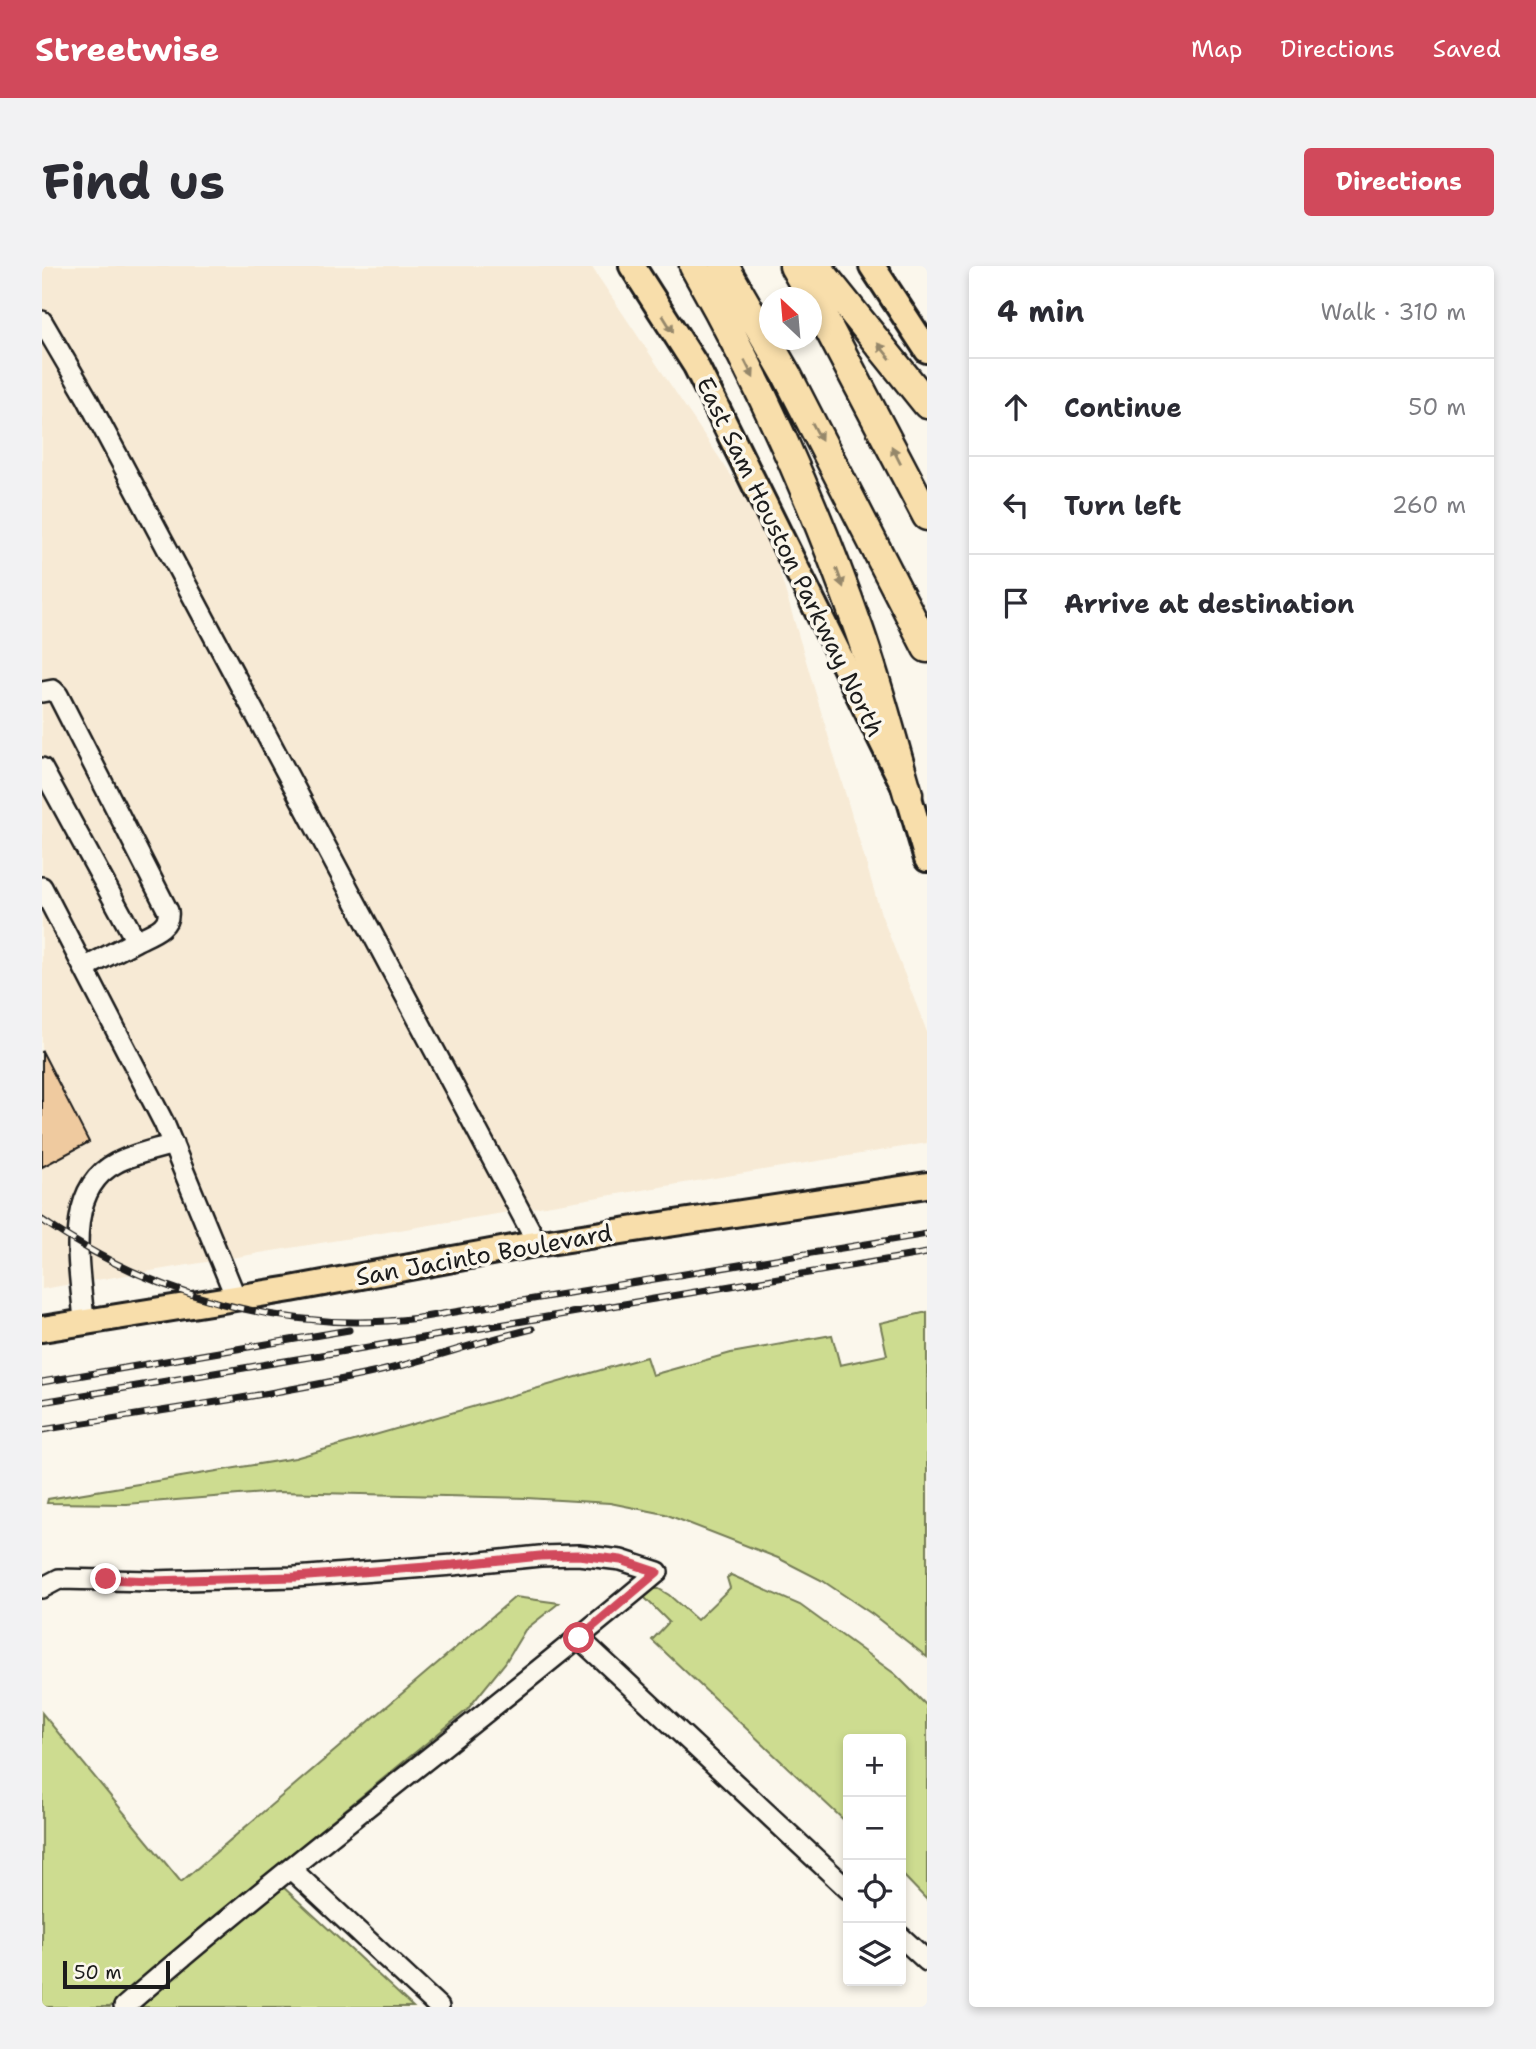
<!DOCTYPE html>
<html lang="en">
<head>
<meta charset="utf-8">
<style>
	body { margin:0; font-family:"Shantell Sans",sans-serif; background:#f2f2f3; color:#2b2b33 }
	.controls { position:absolute; right:21px; bottom:21px; display:grid; overflow:hidden; border-radius:7px; box-shadow:0 4px 10px #0003 }
	.controls button { width:63px; height:63px; display:grid; place-items:center; padding:0; border:0; border-bottom:2px solid #e1e1e2; background:#fff; color:#2b2b33; font:35px sans-serif }
	.compass { position:absolute; left:717px; top:21px; width:63px; height:63px; border-radius:50%; background:#fff; box-shadow:0 4px 10px #0003; rotate:334deg }
	.scale { position:absolute; left:21px; bottom:18px; width:107px; box-sizing:border-box; padding-left:7px; border:4px solid #1c1c1c; border-top:0; font-size:19px; line-height:24px; white-space:nowrap; color:#1c1c1c; -webkit-text-stroke:5px #fbf7ec; paint-order:stroke }
	.stop { position:absolute; width:21px; height:21px; margin:-16px; border:5px solid #d1495b; border-radius:50%; background:#fff }
	.stop.end { background:#d1495b; border-color:#fff; box-shadow:0 2px 7px #0008 }
	.list { margin:0; padding:0; list-style:none }
	h2 { display:flex; justify-content:space-between; align-items:center; height:91px; margin:0; padding:0 28px; font-size:30px }
	h2 small { font-size:23px; font-weight:400; color:#7c7c81 }
	.list li { display:grid; grid-template-columns:46px 1fr auto; gap:21px; align-items:center; box-sizing:border-box; height:98px; padding:0 28px; border-top:2px solid #e1e1e2 }
	.list b { display:block; font-size:26px; white-space:nowrap }
	.list em { font-size:23px; font-style:normal; color:#7c7c81 }
	.icon { flex:none; width:38px; height:38px; fill:none; stroke:currentColor; stroke-width:2; stroke-linecap:round; stroke-linejoin:round }
	.map { position:relative; flex:none; width:885px; height:1741px; overflow:hidden; border-radius:7px }
	header { display:flex; align-items:center; gap:42px; box-sizing:border-box; height:98px; padding:0 35px; background:#d1495b; color:#fff }
	header strong { font-size:33px }
	nav { display:flex; gap:38px; margin-inline-start:auto; font-size:24px }
	.intro { display:flex; align-items:center; justify-content:space-between; box-sizing:border-box; height:168px; padding:0 42px }
	h1 { margin:0; font-size:49px }
	.button { padding:18px 32px; border-radius:7px; background:#d1495b; color:#fff; font-size:24px; font-weight:700 }
	main { display:flex; gap:42px; padding:0 42px }
	aside { flex:1; background:#fff; border-radius:7px; box-shadow:0 4px 10px #0003 }
	.map>svg:first-child { display:block }
	.built { fill:#f7ead5 }
	.green { fill:#cddc90; stroke:#747c56; stroke-width:2 }
	.building { fill:#efca9f; stroke:#1c1c1c; stroke-width:2 }
	.lines { fill:none; stroke-linecap:round; stroke-linejoin:round }
	.minor-casing { stroke:#1c1c1c; stroke-width:24 }
	.major-casing { stroke:#1c1c1c; stroke-width:30 }
	.highway-casing { stroke:#1c1c1c; stroke-width:33 }
	.minor { stroke:#fbf7ec; stroke-width:19 }
	.major { stroke:#f8deab; stroke-width:24 }
	.highway { stroke:#f8deab; stroke-width:28 }
	.rail-casing { stroke:#1c1c1c; stroke-width:7 }
	.rail { stroke:#fbf7ec; stroke-width:4.5; stroke-dasharray:13; stroke-linecap:butt }
	.oneway { fill:#95876b }
	.route { stroke:#d1495b; stroke-width:9 }
	.labels { text-anchor:middle; dominant-baseline:central; stroke-width:7; stroke-linejoin:round; paint-order:stroke }
	.street-label { font-size:24px; fill:#1c1c1c; stroke:#fbf7ec }
</style>
</head>
<body>
<header>
<strong>Streetwise</strong>
<nav><a>Map</a><a>Directions</a><a>Saved</a></nav>
</header>
<div class="intro"><h1>Find us</h1><a class="button">Directions</a></div>
<main>
<div class="map">
<svg width="885" height="1741" viewBox="0 0 885 1741">
	<rect width="100%" height="100%" fill="#fbf7ec"/>
	<filter id="ink" filterUnits="userSpaceOnUse"><feTurbulence type="fractalNoise" baseFrequency=".0143" numOctaves="2"/><feDisplacementMap in="SourceGraphic" scale="14" xChannelSelector="R" yChannelSelector="G"/><feConvolveMatrix kernelMatrix="1 2 1 2 8 2 1 2 1" color-interpolation-filters="sRGB"/></filter>
	<g filter="url(#ink)">
		<path class="built" d="M0,0H549L725,263L839,648L885,766V877L0,1023Z"/>
		<path class="green" d="M885,1046V1391L830,1348L781,1315L736,1292L623,1248L568,1237L484,1232L235,1226L84,1238L5,1237L6,1233L253,1192L604,1091L610,1109L689,1087L790,1069L798,1099L845,1089L838,1057Z
			M689,1309L758,1339L853,1408L885,1440V1634L859,1607V1473H806V1558L610,1374L627,1356L601,1330L609,1323H617L627,1329L655,1354L688,1322L685,1312Z
			M473,1331L517,1337L483,1364L463,1397L425,1444L150,1669L68,1741H0V1447L139,1616Z
			M240,1620L371,1741H94Z"/>
		<path class="building" d="M0,785L47,876L0,901Z"/>
		<g class="lines">
			<defs>
				<path id="minor" d="M0,55L45,132L495,977
					M0,426L11,424L16,429L126,645C129,662 107,668 94,675
					M0,502L94,675L42,702
					M0,621L122,857L194,1032
					M42,1056C39,1007 19,925 74,897C91,888 112,884 131,878
					M0,1322L17,1313L110,1315L253,1311L411,1299L498,1290L536,1289L579,1294L616,1306C440,1454 255,1591 82,1741
					M537,1372L806,1623
					M249,1603L397,1741
					M859,1671L885,1695"/>
				<path id="major" d="M590,0L654,100L866,528L885,593
					M830,0L885,84
					M0,1063L249,1023L487,979L885,919"/>
				<path id="highway" d="M652,0C718,116 773,238 817,364C836,418 850,473 866,528
					M682,0L746,111L885,382
					M752,0L786,61L885,250
					M774,0L885,138"/>
			</defs>
			<use href="#minor" class="minor-casing"/>
			<use href="#major" class="major-casing"/>
			<use href="#highway" class="highway-casing"/>
			<use href="#minor" class="minor"/>
			<use href="#major" class="major"/>
			<use href="#highway" class="highway"/>
			<defs>
				<path id="rail" d="M0,954C109,1029 245,1069 376,1052L885,968
					M0,1116L307,1064
					M0,1136L885,987
					M0,1164C108,1146 218,1131 326,1108C381,1096 434,1076 490,1063"/>
			</defs>
			<use href="#rail" class="rail-casing"/>
			<use href="#rail" class="rail"/>
		</g>
		<defs><path id="oneway-solid" d="M-6-.8H1V-3.2L6.5 0L1 3.2V.8H-6Z" transform="scale(1.75)"/></defs>
		<g class="oneway">
			<use href="#oneway-solid" transform="translate(626 58) rotate(58)"/>
			<use href="#oneway-solid" transform="translate(842 85) rotate(-129)"/>
			<use href="#oneway-solid" transform="translate(707 103) rotate(63)"/>
			<use href="#oneway-solid" transform="translate(775 166) rotate(62)"/>
			<use href="#oneway-solid" transform="translate(854 189) rotate(-117)"/>
			<use href="#oneway-solid" transform="translate(798 312) rotate(70)"/>
		</g>
	</g>
	<g class="lines" filter="url(#ink)">
		<path class="route" d="M64,1313L110,1315L253,1311L411,1299L498,1290L536,1289L579,1294L615,1306L537,1372"/>
	</g>
	<g class="labels">
		<g class="street-label">
			<text transform="translate(748 291) rotate(64)">East Sam Houston Parkway North</text>
			<text transform="translate(442 989) rotate(-10)">San Jacinto Boulevard</text>
		</g>
	</g>
</svg>
<div class="controls">
<button>+</button>
<button>−</button>
<button><svg class="icon" aria-label="locate" viewBox="0 0 24 24"><circle cx="12" cy="12" r="6"/><path d="M12 2v4M12 18v4M2 12h4M18 12h4"/></svg></button>
<button><svg class="icon" aria-label="layers" viewBox="0 0 24 24"><path d="M12 4l9 5-9 5-9-5zM3 14l9 5 9-5"/></svg></button>
</div>
<svg class="compass" viewBox="-18 -18 36 36"><path d="M0-13l5 13h-10z" fill="#e53935"/><path d="M0 13l5-13h-10z" fill="#7c7c81"/></svg>
<div class="scale">50 m</div>
<div class="stop" style="left:537px;top:1372px"></div>
<div class="stop end" style="left:64px;top:1313px"></div>
</div>
<aside>
<h2>4 min<small>Walk · 310 m</small></h2>
<ul class="list">
<li><svg class="icon" aria-label="ahead" viewBox="0 0 24 24"><path d="M12 20V5M6 11l6-6 6 6"/></svg><div><b>Continue</b></div><em>50 m</em></li>
<li><svg class="icon" aria-label="left" viewBox="0 0 24 24"><path d="M17 20v-9H6M10 6l-5 5 5 5"/></svg><div><b>Turn left</b></div><em>260 m</em></li>
<li><svg class="icon" aria-label="arrive" viewBox="0 0 24 24"><path d="M6 21V4h12l-3 4 3 4H6"/></svg><div><b>Arrive at destination</b></div></li>
</ul>
</aside>
</main>
</body>
</html>
